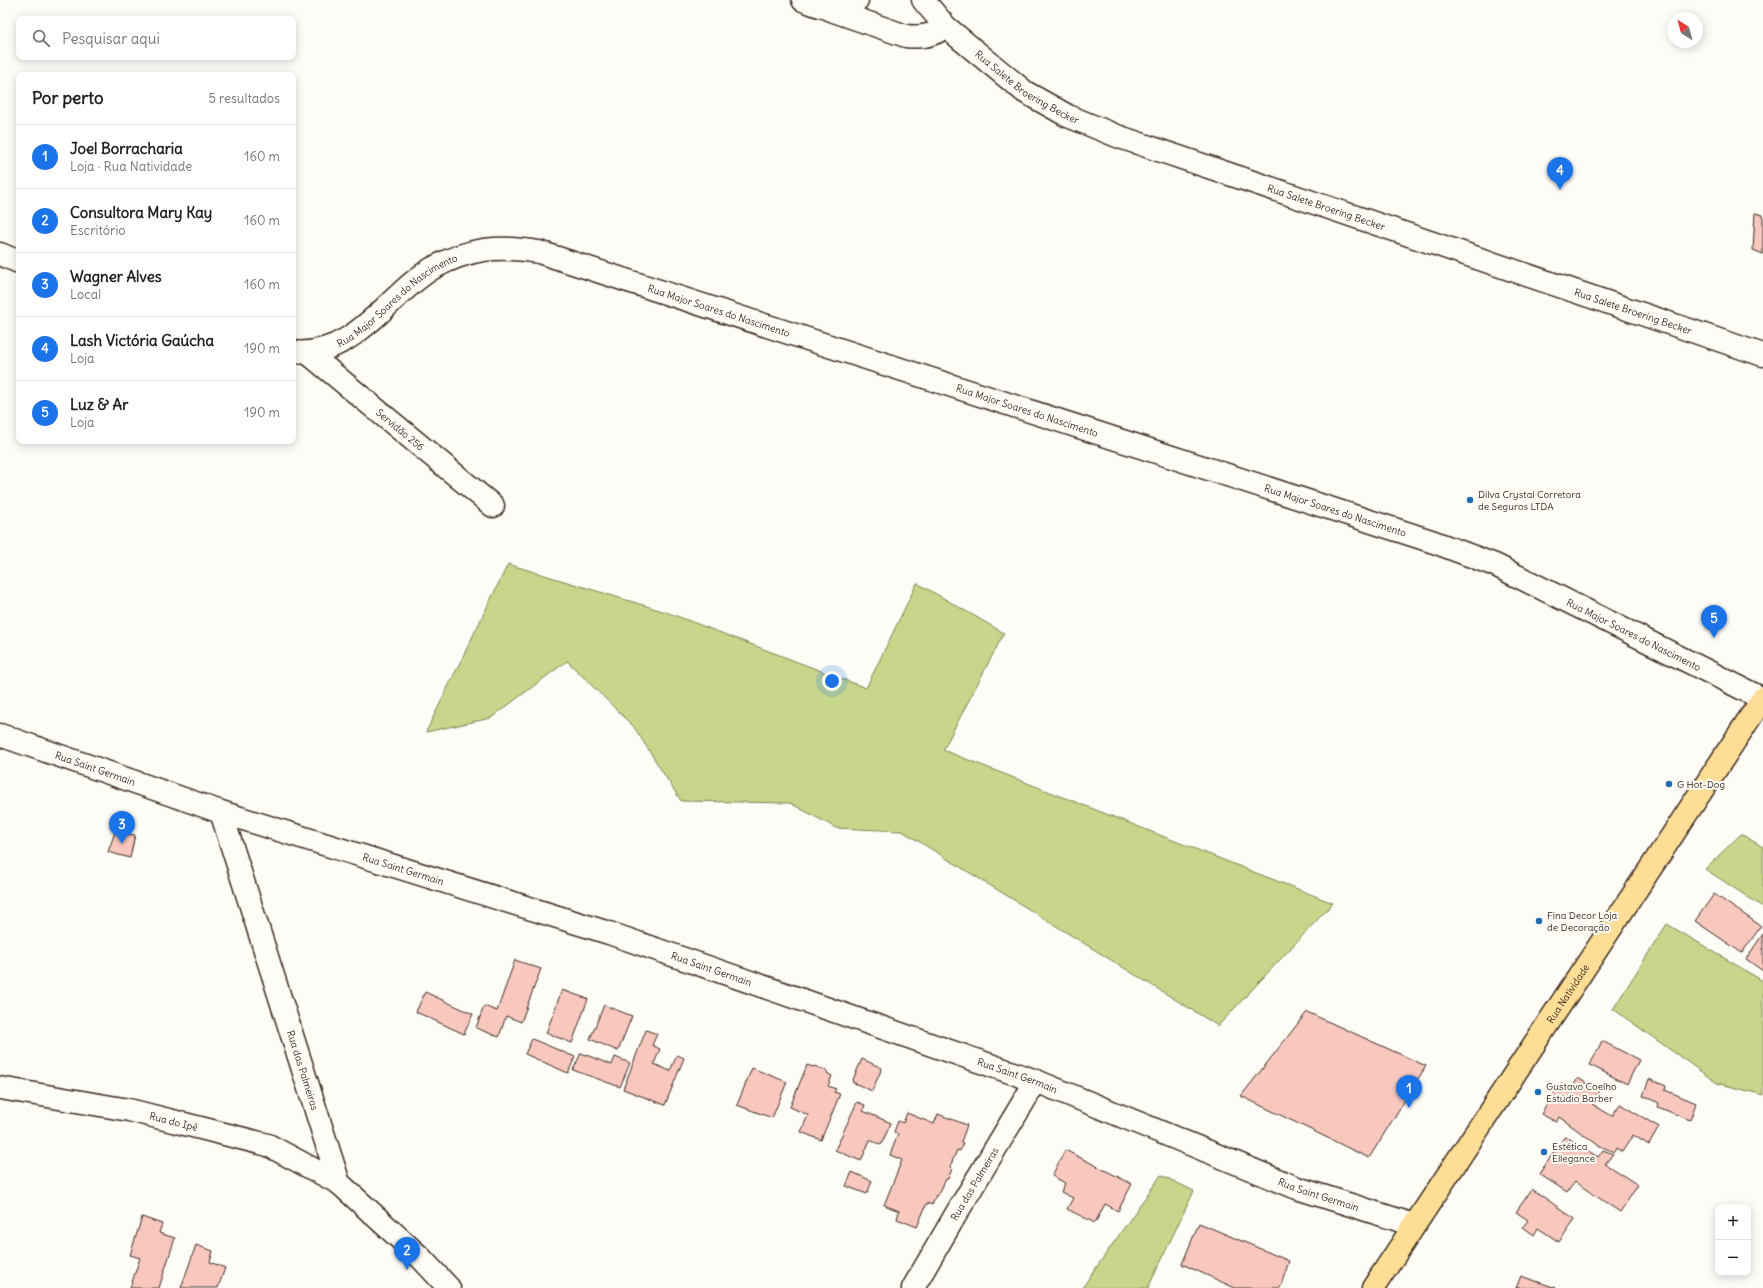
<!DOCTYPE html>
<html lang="pt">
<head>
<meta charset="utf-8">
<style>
	body { margin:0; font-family:Delius,sans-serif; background:#f2f2f2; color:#222 }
	.controls { position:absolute; right:12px; bottom:12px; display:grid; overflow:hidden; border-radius:8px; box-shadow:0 2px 10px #0003 }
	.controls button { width:36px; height:36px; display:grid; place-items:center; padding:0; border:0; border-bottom:1px solid #e0e0e0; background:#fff; color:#222; font:20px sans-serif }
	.compass { position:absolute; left:1667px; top:12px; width:36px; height:36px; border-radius:50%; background:#fff; box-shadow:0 2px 10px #0003; rotate:324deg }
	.you { position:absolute; left:832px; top:681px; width:14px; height:14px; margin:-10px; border:3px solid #fff; border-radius:50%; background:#1a73e8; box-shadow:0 0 0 6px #1a73e833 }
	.badge { display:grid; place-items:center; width:26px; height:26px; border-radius:50%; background:#1a73e8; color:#fff; font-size:13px; font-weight:700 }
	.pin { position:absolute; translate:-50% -33px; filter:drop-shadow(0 1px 2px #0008) }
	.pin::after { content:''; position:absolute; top:21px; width:14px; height:12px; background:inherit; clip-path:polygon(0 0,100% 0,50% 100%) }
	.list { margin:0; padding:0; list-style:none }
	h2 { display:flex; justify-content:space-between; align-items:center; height:52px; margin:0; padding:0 16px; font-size:17px }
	h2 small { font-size:13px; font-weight:400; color:#767676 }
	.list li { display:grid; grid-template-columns:26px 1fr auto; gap:12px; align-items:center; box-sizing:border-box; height:64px; padding:0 16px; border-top:1px solid #e0e0e0 }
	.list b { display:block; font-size:15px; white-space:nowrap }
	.list p { margin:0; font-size:13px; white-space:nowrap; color:#767676 }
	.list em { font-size:13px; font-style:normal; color:#767676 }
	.icon { flex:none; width:22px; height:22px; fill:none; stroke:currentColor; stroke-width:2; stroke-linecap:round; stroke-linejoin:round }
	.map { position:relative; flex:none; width:1763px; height:1288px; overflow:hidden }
	.search { position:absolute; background:#fff; box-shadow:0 2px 10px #0003; left:16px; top:16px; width:280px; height:44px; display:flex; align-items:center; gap:10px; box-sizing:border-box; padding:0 14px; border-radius:8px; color:#767676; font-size:15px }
	.panel { position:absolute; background:#fff; box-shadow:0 2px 10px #0003; left:16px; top:72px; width:280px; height:372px; border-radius:8px }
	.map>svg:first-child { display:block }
	.green { fill:#c7d68a; stroke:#818054 }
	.building { fill:#f8c8bf; stroke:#3b2a1e }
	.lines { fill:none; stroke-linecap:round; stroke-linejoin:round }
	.minor-casing { stroke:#3b2a1e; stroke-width:25 }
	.major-casing { stroke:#3b2a1e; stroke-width:25 }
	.minor { stroke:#fdfcf7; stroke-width:22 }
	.major { stroke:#fedd96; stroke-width:22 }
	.poi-dot { fill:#1f6fb2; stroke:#fdfcf7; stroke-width:1.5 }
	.labels { text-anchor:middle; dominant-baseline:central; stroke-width:4; stroke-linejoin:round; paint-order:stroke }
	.street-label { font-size:10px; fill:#3b2a1e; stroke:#fdfcf7 }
	.poi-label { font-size:10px; fill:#3b2a1e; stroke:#fdfcf7; text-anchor:start }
</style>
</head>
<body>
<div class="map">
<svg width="1763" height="1288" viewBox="0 0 1763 1288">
	<rect width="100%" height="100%" fill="#fdfcf7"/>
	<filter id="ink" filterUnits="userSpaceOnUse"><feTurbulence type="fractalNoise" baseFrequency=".025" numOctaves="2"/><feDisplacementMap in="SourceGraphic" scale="8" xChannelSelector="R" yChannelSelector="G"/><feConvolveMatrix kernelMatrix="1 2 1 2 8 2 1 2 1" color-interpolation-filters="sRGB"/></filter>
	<g filter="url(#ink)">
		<path class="green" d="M508,564L666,612L866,688L917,583L1004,633L943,750L1333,903L1218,1026L902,831L836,828L790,803L681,801L634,727L567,661L491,718L426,732Z
			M1741,834L1763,847V907L1705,869Z
			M1667,924L1763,981V1095L1717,1083L1613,1009Z
			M1161,1175L1194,1191L1148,1288H1082Z"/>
		<path class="building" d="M1755,213L1763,215V254L1753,250Z
			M115,832L135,835L130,858L108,852Z
			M1714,894L1761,926L1742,953L1695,921Z
			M1763,934V971L1746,959Z
			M515,960L541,969L521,1022L506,1016L499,1037L476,1028L484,1006L497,1011Z
			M562,990L588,999L572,1043L546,1033Z
			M425,992L473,1014L464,1034L416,1012Z
			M604,1005L632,1016L618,1051L590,1039Z
			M1307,1012L1426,1066L1369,1158L1241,1096Z
			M646,1030L657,1034L652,1045L660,1049L654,1064L670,1071L677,1055L684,1058L665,1105L623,1089Z
			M532,1039L575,1057L568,1073L525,1054Z
			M1602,1041L1639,1060L1627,1084L1590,1065Z
			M581,1053L612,1065L615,1057L630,1063L620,1087L573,1070Z
			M862,1059L882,1068L872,1091L852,1082Z
			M807,1065L813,1067L814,1066L827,1071V1073L832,1076L828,1086L836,1089L834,1092L840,1094L821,1140L801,1132L808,1115L790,1107Z
			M752,1068L787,1082L772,1118L737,1105Z
			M1578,1078L1599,1091L1592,1104L1612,1116L1620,1104L1659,1127L1649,1145L1633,1135L1622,1152L1616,1148L1614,1152L1598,1145L1559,1117L1556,1122L1541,1114L1561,1083L1571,1090Z
			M1649,1079L1666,1086L1665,1090L1696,1103L1690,1120L1658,1107L1659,1103L1643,1096Z
			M857,1102L865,1105L863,1111L891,1123L881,1145L870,1140L861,1161L835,1150Z
			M907,1113L934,1124L938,1114L967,1125L961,1142L963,1143L960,1151L957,1150L950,1167L952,1169L948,1179H946L938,1196L936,1195L932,1205L927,1203L917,1227L897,1219L899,1211L884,1205L902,1160L890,1155L898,1134L894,1132L898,1121L903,1123Z
			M1565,1136L1598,1157L1603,1150L1613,1154L1605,1164L1638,1185L1620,1212L1575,1182L1567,1192L1539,1174Z
			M1065,1150L1132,1184L1118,1211L1105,1204L1095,1223L1067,1209L1073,1198L1061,1192L1065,1183L1052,1176Z
			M852,1172L872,1181L867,1194L846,1186Z
			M1532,1189L1575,1219L1559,1242L1538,1228L1534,1235L1523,1227L1528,1220L1516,1212Z
			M142,1217L162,1224L159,1233L175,1238L159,1288H130L140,1258L130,1255Z
			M1199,1223L1289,1261L1280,1288H1235L1182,1264Z
			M196,1245L213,1251L210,1262L225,1268L218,1288H181Z
			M1521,1276L1556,1288H1516Z"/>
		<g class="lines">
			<defs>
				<g id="minor">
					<path d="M803,0C829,9 831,13 857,0"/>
					<path id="s1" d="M923,0L946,27L1025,92L1068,116L1117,136L1763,355"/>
					<path d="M831,10L906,36C922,38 933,35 946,27"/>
					<path d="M0,254L19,262"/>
					<path id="s2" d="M293,352C355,358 387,295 433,268C469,248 499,245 539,252L1434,542L1495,565L1763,699"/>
					<path id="s3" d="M308,353L493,506"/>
					<path id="s4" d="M0,735L221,812L609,933L1036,1081L1297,1188L1414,1225"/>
					<path id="s5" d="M221,812L339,1183L420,1257L449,1288"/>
					<path id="s6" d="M0,1088L129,1110L268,1145L339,1183"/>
					<path id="s7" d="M913,1288L959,1209L1036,1081"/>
				</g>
				<g id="major">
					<path id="s8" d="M1373,1288L1763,698"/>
				</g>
			</defs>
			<use href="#minor" class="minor-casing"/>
			<use href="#major" class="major-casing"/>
			<use href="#minor" class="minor"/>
			<use href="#major" class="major"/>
		</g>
	</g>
	<g class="poi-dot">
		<circle cx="1470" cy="500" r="4"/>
		<circle cx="1669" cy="784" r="4"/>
		<circle cx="1539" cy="921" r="4"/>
		<circle cx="1538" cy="1092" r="4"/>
		<circle cx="1544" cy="1152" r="4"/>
	</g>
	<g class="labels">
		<g class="street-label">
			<text stroke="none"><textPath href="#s1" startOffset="137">Rua Salete Broering Becker</textPath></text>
			<text stroke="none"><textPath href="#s1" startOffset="461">Rua Salete Broering Becker</textPath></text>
			<text stroke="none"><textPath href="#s2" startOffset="120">Rua Major Soares do Nascimento</textPath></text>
			<text stroke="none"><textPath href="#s2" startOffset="467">Rua Major Soares do Nascimento</textPath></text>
			<text stroke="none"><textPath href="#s1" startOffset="785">Rua Salete Broering Becker</textPath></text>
			<text stroke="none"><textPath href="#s2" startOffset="791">Rua Major Soares do Nascimento</textPath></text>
			<text stroke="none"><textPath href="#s3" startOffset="120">Servidão 256</textPath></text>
			<text stroke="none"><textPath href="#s2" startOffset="1115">Rua Major Soares do Nascimento</textPath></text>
			<text stroke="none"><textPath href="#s2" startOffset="1439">Rua Major Soares do Nascimento</textPath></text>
			<text stroke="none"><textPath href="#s4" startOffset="101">Rua Saint Germain</textPath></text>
			<text stroke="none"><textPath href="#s4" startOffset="425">Rua Saint Germain</textPath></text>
			<text stroke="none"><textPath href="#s4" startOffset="749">Rua Saint Germain</textPath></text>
			<text stroke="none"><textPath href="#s8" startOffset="353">Rua Natividade</textPath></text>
			<text stroke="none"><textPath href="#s5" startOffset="271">Rua das Palmeiras</textPath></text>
			<text stroke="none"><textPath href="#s4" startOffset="1073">Rua Saint Germain</textPath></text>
			<text stroke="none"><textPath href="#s6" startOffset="177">Rua do Ipê</textPath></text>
			<text stroke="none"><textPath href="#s7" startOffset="121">Rua das Palmeiras</textPath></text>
			<text stroke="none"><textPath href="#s4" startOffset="1397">Rua Saint Germain</textPath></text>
		</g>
		<g class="poi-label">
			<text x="1478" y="494">Dilva Crystal Corretora<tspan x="1478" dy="12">de Seguros LTDA</tspan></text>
			<text x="1677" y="784">G Hot-Dog</text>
			<text x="1547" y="915">Fina Decor Loja<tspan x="1547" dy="12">de Decoração</tspan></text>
			<text x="1546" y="1086">Gustavo Coelho<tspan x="1546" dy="12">Estúdio Barber</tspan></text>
			<text x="1552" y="1146">Estética<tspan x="1552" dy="12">Ellegance</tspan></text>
		</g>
	</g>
</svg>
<div class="controls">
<button>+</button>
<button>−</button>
</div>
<svg class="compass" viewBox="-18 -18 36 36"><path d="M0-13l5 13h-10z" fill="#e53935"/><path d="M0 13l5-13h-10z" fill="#767676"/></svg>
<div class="you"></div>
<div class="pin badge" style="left:1409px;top:1108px">1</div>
<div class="pin badge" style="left:407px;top:1270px">2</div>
<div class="pin badge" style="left:122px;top:844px">3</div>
<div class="pin badge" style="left:1560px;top:190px">4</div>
<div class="pin badge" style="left:1714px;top:638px">5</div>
<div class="search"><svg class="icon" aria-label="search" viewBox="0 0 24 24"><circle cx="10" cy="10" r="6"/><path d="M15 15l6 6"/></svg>Pesquisar aqui</div>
<section class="panel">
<h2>Por perto<small>5 resultados</small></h2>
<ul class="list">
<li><span class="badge">1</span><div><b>Joel Borracharia</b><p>Loja · Rua Natividade</p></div><em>160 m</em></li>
<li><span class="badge">2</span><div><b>Consultora Mary Kay</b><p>Escritório</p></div><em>160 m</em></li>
<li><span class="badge">3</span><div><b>Wagner Alves</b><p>Local</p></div><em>160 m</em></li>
<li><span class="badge">4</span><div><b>Lash Victória Gaúcha</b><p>Loja</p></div><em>190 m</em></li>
<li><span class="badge">5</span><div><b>Luz &amp; Ar</b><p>Loja</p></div><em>190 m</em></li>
</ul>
</section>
</div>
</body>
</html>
